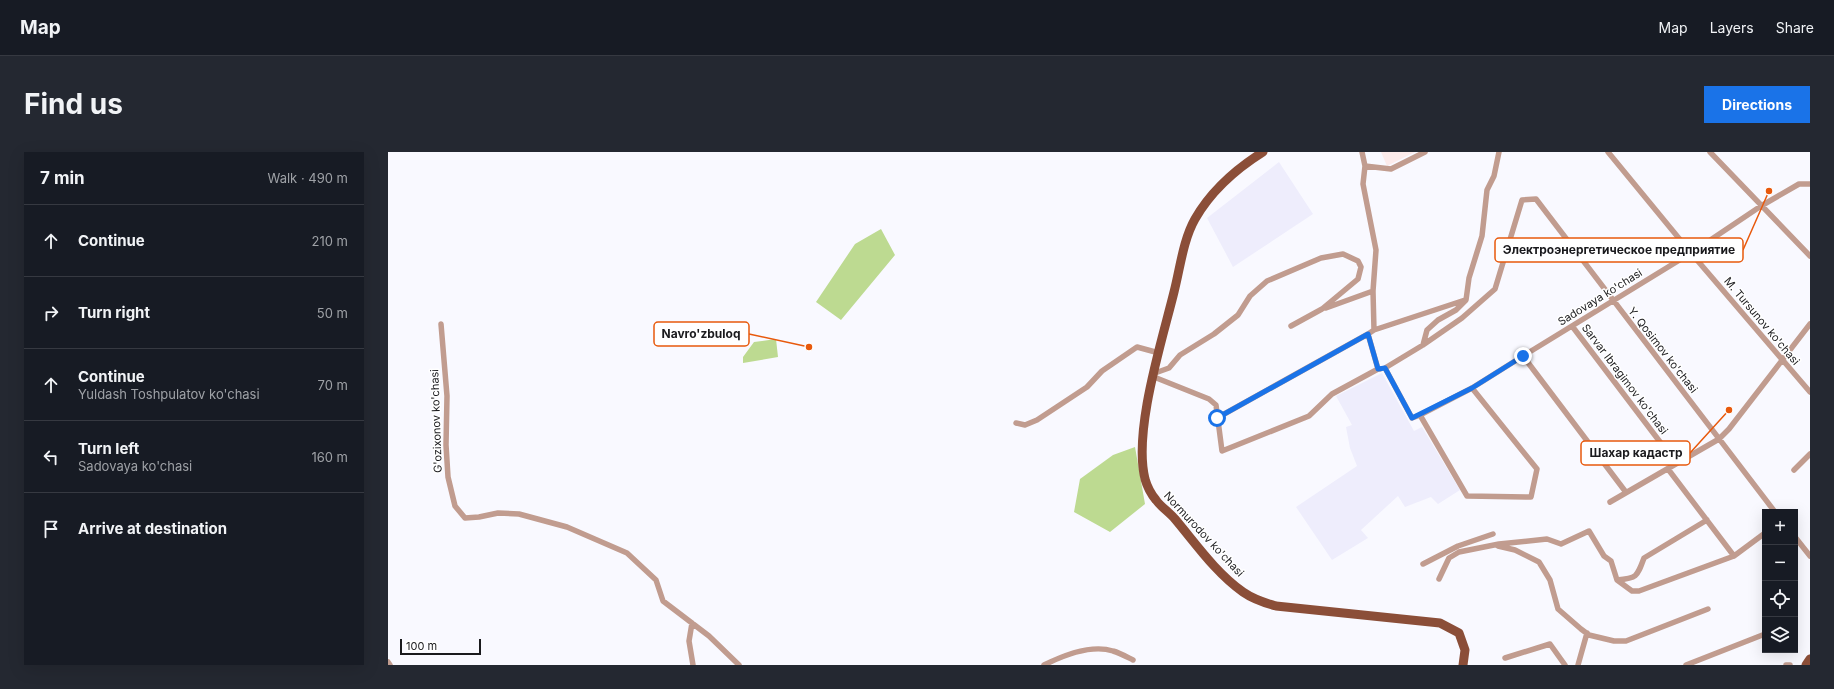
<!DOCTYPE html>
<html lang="en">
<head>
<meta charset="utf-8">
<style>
	body { margin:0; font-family:Inter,sans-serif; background:#242831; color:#f1f3f6 }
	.controls { position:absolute; right:12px; bottom:12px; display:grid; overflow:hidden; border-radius:0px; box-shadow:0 4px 16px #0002 }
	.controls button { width:36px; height:36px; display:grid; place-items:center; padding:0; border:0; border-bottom:1px solid #363941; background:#171b24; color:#f1f3f6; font:20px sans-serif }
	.scale { position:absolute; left:12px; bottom:10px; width:81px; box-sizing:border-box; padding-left:4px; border:2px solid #1a1a1d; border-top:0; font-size:11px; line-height:14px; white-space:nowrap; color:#1a1a1d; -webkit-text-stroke:3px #fff; paint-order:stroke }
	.stop { position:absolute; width:12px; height:12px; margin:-9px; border:3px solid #1a73e8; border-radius:50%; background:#fff }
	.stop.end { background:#1a73e8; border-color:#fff; box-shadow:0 1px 4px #0008 }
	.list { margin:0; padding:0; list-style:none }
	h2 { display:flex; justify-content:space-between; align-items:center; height:52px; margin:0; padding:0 16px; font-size:17px }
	h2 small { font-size:13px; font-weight:400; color:#9ea1a6 }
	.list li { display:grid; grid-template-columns:26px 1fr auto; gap:12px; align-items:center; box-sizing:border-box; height:72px; padding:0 16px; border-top:1px solid #363941 }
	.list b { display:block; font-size:15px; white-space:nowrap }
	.list p { margin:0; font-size:13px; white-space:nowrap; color:#9ea1a6 }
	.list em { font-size:13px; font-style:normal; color:#9ea1a6 }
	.icon { flex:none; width:22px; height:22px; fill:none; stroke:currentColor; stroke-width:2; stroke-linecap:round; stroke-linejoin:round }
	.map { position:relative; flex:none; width:1422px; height:513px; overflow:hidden; border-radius:0px }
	header { display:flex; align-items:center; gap:24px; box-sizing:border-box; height:56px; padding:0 20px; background:#171b24; border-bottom:1px solid #363941 }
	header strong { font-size:19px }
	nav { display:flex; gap:22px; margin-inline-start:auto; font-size:14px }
	.intro { display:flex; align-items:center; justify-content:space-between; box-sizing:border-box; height:96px; padding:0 24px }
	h1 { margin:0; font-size:28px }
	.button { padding:10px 18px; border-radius:0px; background:#1a73e8; color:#fff; font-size:14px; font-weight:700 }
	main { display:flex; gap:24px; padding:0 24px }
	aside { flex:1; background:#171b24; border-radius:0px; box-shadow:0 4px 16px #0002 }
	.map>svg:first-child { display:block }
	.built { fill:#eeedfc }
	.medical { fill:#fcebeb }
	.green { fill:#bdda91 }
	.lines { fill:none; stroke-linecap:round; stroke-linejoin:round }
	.minor { stroke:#c19c8f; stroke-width:5.5 }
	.primary { stroke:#8b4e38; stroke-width:9 }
	.route { stroke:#1a73e8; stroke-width:5 }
	.labels { text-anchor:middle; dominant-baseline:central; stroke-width:3; stroke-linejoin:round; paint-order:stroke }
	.street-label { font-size:11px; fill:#1a1a1d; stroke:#fff }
	.leader { fill:none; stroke:#e8590c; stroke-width:1.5 }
	.callout-dot { fill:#e8590c; stroke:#fff; stroke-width:1.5 }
	.callout { fill:#fff; stroke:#e8590c; stroke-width:1.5 }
	.callout-label { font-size:12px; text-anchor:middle; font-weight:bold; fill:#1a1a1d }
</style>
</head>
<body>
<header>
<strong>Map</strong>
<nav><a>Map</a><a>Layers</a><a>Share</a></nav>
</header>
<div class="intro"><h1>Find us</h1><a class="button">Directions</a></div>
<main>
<aside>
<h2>7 min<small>Walk · 490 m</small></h2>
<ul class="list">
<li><svg class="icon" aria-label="ahead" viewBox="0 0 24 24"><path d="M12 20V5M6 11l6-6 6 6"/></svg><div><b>Continue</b></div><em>210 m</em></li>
<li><svg class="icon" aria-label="right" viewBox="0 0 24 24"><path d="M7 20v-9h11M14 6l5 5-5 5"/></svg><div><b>Turn right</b></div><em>50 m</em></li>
<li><svg class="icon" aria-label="ahead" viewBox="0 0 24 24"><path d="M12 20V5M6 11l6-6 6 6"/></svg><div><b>Continue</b><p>Yuldash Toshpulatov ko'chasi</p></div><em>70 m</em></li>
<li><svg class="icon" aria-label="left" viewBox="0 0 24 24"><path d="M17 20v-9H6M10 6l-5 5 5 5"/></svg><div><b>Turn left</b><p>Sadovaya ko'chasi</p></div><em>160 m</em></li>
<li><svg class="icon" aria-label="arrive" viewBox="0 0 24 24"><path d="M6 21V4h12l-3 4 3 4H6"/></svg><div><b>Arrive at destination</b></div></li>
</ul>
</aside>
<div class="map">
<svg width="1422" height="513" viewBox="0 0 1422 513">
	<rect width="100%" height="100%" fill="#f9f9ff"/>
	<path class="built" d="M891,10L925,62L845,115L819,66Z
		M994,221L1026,279L1034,275L1072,338L1050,352L1043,345L1017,355L1010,344L973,378L980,386L944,408L908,355L969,314L962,296L958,275L964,273L948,244Z"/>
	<path class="medical" d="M993,0H1027L999,14Z"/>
	<path class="green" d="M493,77L507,103L453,168L428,150L467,92Z
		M388,187L390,205L355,211V205L366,190Z
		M747,295L757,352L722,380L686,360L692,327L725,303Z"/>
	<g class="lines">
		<path class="minor" d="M974,0L977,14L975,32L988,98L985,139L986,178L980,182L990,217H992
			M1220,0L1303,101L1422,240
			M1322,0L1422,104
			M977,14L1003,17L1037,0
			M938,156L985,139
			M53,172L59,244L58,293L60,325L67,354L77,366L91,365L110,361L131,362L179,375L239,401L268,428L275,449L321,484L351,513
			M1184,174L1288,311
			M986,178L1077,148
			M1035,193L1039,178L1050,168L1068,158L1078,148L1081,126L1094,84L1099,38L1106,24L1111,0
			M1135,204L1237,339
			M767,221L781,216L792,203L826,182L850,163L862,144L879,129L933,106L955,102L970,109L973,115L970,127L934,157L903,174
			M766,225L821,247L828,253L834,299L921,264L944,242L990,217
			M1084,236L1149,317L1143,345L1079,344L1032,263L1024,266L997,216L1035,193L1074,166L1107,137L1134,48L1148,47L1387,360
			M1032,263L1084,236L1135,204L1303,101L1373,54L1411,32H1422
			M829,266L980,182
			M628,271L637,273L649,268L699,235L714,219L749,195L771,201
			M1280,317L1346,404L1377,381
			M1406,318L1422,302
			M1222,350L1331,287L1341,277L1422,172
			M1407,385L1422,404
			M1110,394L1127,398L1151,410L1162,428L1170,457L1193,477L1201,483L1226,489H1238L1320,457
			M1035,412L1070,394L1105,382
			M1051,427L1061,406L1071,400L1111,392L1159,387L1173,392L1201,379L1216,404L1223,409L1229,428L1244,439H1251L1346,404
			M1229,428C1249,426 1249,425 1256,406L1319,368
			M304,471L301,489L305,513
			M1117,506L1162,492L1177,513
			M0,510L2,513
			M656,513C676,503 703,492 725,499C732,501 739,505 745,508
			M1190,513L1199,481
			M1298,513L1377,482
			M1398,513H1402"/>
		<path class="primary" d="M875,0C848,17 823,39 807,67C795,88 792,117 786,140C774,189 745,279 757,327C759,334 763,342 768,348C773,355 781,360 787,367C808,392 828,421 855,440C865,447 877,451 888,454L1052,471L1071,481L1077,498L1075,513
			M1418,513L1422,507"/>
	</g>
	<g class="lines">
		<path class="route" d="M829,266L980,182L990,217L997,216L1024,266L1084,236L1135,204"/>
	</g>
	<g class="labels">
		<g class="street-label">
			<text transform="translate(1212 145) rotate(-32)">Sadovaya ko'chasi</text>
			<text transform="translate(1374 169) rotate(50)">M. Tursunov ko'chasi</text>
			<text transform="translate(1275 198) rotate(52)">Y. Qosimov ko'chasi</text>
			<text transform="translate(1237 227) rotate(53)">Sarvar Ibragimov ko'chasi</text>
			<text transform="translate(48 269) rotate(-92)">G'ozixonov ko'chasi</text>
			<text transform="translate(816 382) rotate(47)">Normurodov ko'chasi</text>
		</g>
	</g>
	<path class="leader" d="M1381 39L1355 98M421 195L361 182M1341 258L1302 301"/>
	<g class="callout-dot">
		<circle cx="1381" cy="39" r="4"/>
		<circle cx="421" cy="195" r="4"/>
		<circle cx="1341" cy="258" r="4"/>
	</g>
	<g class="callout">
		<rect x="1107" y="86" width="248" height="24" rx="4"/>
		<rect x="266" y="170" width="95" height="24" rx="4"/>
		<rect x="1193" y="289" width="109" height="24" rx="4"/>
	</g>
	<g class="callout-label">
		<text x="1231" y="102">Электроэнергетическое предприятие</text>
		<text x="313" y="186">Navro'zbuloq</text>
		<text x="1248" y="305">Шахар кадастр</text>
	</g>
</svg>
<div class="controls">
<button>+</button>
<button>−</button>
<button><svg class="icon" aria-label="locate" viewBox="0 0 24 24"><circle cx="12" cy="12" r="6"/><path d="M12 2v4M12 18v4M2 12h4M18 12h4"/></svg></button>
<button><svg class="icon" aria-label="layers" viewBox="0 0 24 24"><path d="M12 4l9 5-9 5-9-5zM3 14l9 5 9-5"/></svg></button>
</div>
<div class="scale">100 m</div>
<div class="stop" style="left:829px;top:266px"></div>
<div class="stop end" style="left:1135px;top:204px"></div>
</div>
</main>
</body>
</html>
